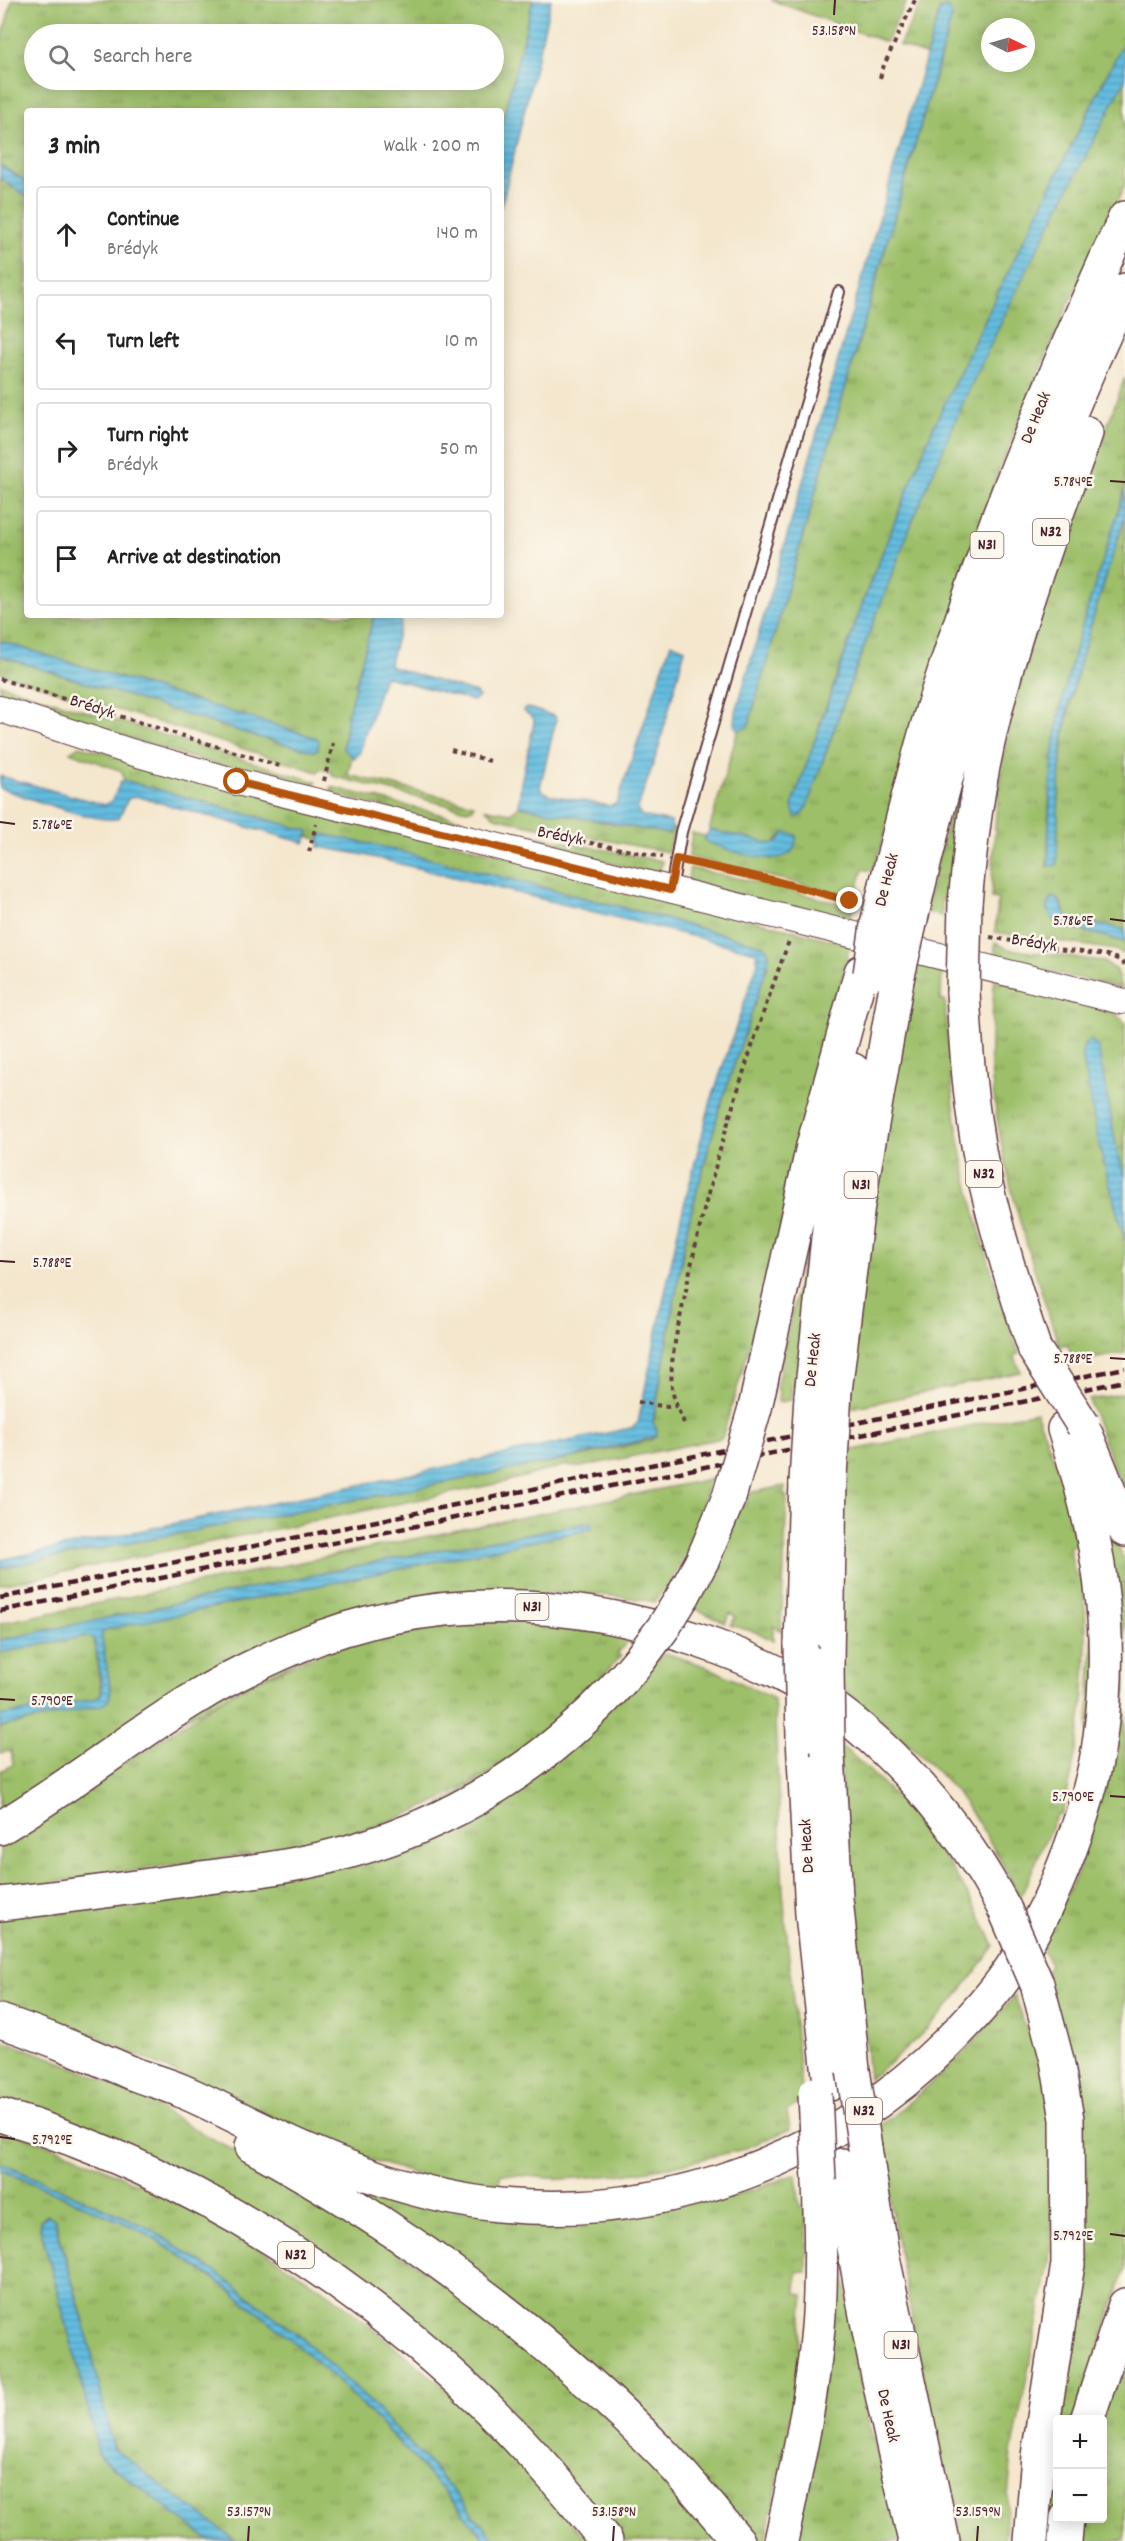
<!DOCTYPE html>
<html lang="en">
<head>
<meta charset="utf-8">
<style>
	body { margin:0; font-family:Dekko,sans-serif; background:#f2f2f2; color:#222 }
	.controls { position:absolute; right:18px; bottom:18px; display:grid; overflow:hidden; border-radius:6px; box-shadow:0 3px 15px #0003 }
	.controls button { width:54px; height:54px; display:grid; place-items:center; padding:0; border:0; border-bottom:2px solid #e0e0e0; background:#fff; color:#222; font:30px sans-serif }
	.compass { position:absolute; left:981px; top:18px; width:54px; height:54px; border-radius:50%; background:#fff; box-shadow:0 3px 15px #0003; rotate:95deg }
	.stop { position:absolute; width:18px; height:18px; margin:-14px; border:4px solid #b45309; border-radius:50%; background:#fff }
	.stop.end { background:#b45309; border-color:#fff; box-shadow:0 2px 6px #0008 }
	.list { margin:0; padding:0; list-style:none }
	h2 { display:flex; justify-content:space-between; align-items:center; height:78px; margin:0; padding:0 24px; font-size:26px }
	h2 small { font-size:20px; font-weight:400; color:#767676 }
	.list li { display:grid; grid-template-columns:39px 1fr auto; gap:18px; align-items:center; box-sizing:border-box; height:96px; margin:0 12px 12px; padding:0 12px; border:2px solid #e0e0e0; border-radius:6px }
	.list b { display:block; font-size:22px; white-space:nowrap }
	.list p { margin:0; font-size:20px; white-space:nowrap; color:#767676 }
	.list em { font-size:20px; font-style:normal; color:#767676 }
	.icon { flex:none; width:33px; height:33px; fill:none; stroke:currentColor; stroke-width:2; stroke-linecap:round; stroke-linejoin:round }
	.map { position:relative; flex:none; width:1125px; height:2541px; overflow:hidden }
	.search { position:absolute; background:#fff; box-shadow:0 3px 15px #0003; left:24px; top:24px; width:480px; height:66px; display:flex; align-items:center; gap:15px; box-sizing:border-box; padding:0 21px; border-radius:33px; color:#767676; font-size:22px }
	.panel { position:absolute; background:#fff; box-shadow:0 3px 15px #0003; left:24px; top:108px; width:480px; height:510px; border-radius:6px }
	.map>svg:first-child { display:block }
	.grass { fill:url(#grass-tufts); stroke:#746f4a; stroke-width:1.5; fill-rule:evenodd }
	.water { fill:url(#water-rules); stroke:#566e86; stroke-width:1.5 }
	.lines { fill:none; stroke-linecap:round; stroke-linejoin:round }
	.service-casing { stroke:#643d43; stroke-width:14 }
	.tertiary-casing { stroke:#643d43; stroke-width:28 }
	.trunk-casing { stroke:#643d43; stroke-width:36 }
	.path { stroke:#643d43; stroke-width:4; stroke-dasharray:4.5 4.5; stroke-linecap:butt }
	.service { stroke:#fff; stroke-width:10 }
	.tertiary { stroke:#fff; stroke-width:26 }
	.trunk { stroke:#fff; stroke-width:33 }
	.rail { stroke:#4a1f2b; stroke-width:4.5; stroke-dasharray:9 4.5; stroke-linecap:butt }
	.trunk-bridge-casing { stroke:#643d43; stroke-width:36; stroke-linecap:butt }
	.trunk-bridge { stroke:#fff; stroke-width:33 }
	.route { stroke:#b45309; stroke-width:8 }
	.ticks { fill:none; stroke:#4a1f2b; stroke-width:2 }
	.labels { text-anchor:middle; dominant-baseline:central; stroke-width:5; stroke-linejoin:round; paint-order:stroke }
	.shield { fill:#fbf7ec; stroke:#7f6065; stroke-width:1.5 }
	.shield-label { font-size:16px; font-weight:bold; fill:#4a1f2b }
	.street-label { font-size:18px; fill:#4a1f2b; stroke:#fbf7ec }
	.ticks-label { font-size:15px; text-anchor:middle; fill:#4a1f2b; stroke:#fbf7ec; stroke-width:5; stroke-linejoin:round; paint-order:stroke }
</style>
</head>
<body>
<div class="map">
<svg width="1125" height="2541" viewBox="0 0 1125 2541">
	<defs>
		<pattern id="grass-tufts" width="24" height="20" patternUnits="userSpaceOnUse" patternTransform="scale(1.5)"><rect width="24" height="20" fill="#9dbf69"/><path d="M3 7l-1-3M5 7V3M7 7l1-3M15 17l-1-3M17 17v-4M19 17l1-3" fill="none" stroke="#829b57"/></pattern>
		<pattern id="water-rules" width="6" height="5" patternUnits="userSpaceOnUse" patternTransform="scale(1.5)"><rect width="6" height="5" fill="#62bde0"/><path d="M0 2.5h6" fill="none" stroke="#5399b6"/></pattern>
	</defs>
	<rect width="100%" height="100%" fill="#fbf7ec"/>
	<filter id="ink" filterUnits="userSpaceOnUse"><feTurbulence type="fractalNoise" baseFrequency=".0167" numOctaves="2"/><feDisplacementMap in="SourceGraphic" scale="12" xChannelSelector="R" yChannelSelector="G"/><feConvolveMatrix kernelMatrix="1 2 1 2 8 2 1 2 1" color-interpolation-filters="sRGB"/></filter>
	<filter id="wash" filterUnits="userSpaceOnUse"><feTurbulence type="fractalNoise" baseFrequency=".008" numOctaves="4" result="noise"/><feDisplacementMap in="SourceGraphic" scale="24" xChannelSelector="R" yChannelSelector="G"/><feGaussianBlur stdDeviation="1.35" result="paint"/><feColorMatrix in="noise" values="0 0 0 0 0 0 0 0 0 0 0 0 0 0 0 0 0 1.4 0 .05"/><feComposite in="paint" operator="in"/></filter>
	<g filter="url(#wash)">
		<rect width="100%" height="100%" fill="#f4e7ce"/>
		<path class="grass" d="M12,0H533L501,127V111H27V182L0,165V45ZM34,34H494V80H34Z
			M771,0H907L886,42Z
			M923,0H1125V39L1007,274L932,430L868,588L820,723L806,809C855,670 904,530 966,395C1015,289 1068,183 1125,80V185L1061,320L996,478L873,871L863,869L855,897L689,857V854L692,833L705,836V841L772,859L782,835L773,844L709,831L738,730L748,727L952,17L940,9L927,56L899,45ZM990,27H1026V63H990Z
			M0,178L27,197V615H374L347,718L343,749L352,756L348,775L474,804L473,808L467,810L332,776V772L320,769L318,772L0,673V656L261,738L314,751L307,735L0,641Z
			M1125,377V489L1089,607L1054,753L1049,806L1048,866L1057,864C1058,810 1058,754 1071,701C1085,639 1106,578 1125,517V930L1067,918L1063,912L1062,903L1058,924L1125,942V955L1116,950L995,932L998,899L991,898L996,812L1006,743L1021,675L1048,588Z
			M0,684L42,698L38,709L0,697Z
			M46,699L316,782L313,789L196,759L42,711Z
			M976,709L950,899L942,898V916L925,912Z
			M79,746L850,945L766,1292L722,1438L581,1467L563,1466L505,1482L0,1585V1568L562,1460L651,1440L657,1430L653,1423L688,1224L720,1107L767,967L769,954L765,946L640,912L375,845L321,835L320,840L307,836L308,831L124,781L122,771L70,752Z
			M331,787L464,820L456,825L332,794Z
			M519,806L668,834L672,829H676L667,852L528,825L495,817L486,809L511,813Z
			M488,827L662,861L659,875L492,833Z
			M690,868L765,884L853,907L848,923L691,883L688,879Z
			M995,942L1007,949L1102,961L1116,970L1121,988L995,959Z
			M913,963L942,970L941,1000L945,1001C948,1054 952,1108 963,1160C976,1227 997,1290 1019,1354L1014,1355L1021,1372L846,1409V1369Z
			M994,980L1112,1011L1125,1023V1177L1117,1150L1099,1145L1125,1241V1353L1075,1362L1067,1344L1059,1346C1029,1254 998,1164 991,1067C989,1038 994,1009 994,980Z
			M833,1117L802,1386H792L791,1400L778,1402L779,1389H776Z
			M1125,1393V1499L1089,1400Z
			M1036,1412L1059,1471L1078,1546L1069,1547L1075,1575H1082C1092,1659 1083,1733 1062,1815L1057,1814L1020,1898C1002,1862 981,1822 955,1791C921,1751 878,1719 839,1685L843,1452Z
			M710,1479L699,1514L704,1515L702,1521L667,1590L663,1589L655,1602C575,1587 493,1593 413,1601L0,1813V1771L13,1765L11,1751L0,1753V1727L102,1705V1632L109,1629L592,1529V1522L401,1557L0,1640V1623Z
			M785,1486L784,1496H787L781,1631L773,1626V1641L759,1633L730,1625L735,1618V1616L730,1613L725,1623L694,1608L738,1505L745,1506L749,1493Z
			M1100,1505L1125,1562V2269L1075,2419L1058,2420V2504L1054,2541H1043L1062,2370L1046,1971L1050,1965L1042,1946L1080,1867Z
			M524,1619L634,1634L617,1654L621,1656L577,1704L508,1761L440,1800L401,1817L351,1834L291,1848L0,1890V1843L236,1690L342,1644L417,1627Z
			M85,1636L92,1638L95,1642L101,1695L94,1699L0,1716V1653Z
			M665,1653L708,1667L774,1699L783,1892L802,2101L787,2111L790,2129L744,2149L669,2167L617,2175L563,2179L501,2174L497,2189L424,2177L354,2154L106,2041L70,2026L0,2003V1914L358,1861Z
			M840,1745C907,1800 958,1866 994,1945C960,1997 919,2042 869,2079L840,1763Z
			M1015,1995L1023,2023L1039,2043L1053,2137V2213L1049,2263L1012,2453L1004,2541H954L876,2129C928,2089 973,2046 1015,1995Z
			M0,2040L57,2060L152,2101L169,2115L264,2167L373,2233L526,2344L656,2465L717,2541H617L419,2332L0,2105Z
			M0,2128L76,2155L212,2219L331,2294L473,2411L588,2541H496L437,2472L374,2406L301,2337L215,2271L147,2227L0,2163Z
			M310,2165L379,2192L714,2197L715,2203L796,2174L800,2207H807V2272H797L796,2294L804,2295L795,2394L766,2541H752Z
			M0,2170C34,2183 67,2198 101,2213C116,2220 132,2225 146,2234C279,2314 387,2423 487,2541H236L118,2453L112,2443L86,2330L55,2219L48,2215L40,2220V2227L79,2371L99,2456L210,2541H0Z
			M827,2188L856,2343L858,2369L867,2415L879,2461L890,2480L904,2541H793Z
			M1125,2338V2541H1076L1078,2519L1102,2518V2420Z"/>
		<path class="water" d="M533,0H551L501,208V127Z
			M945,7L950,9L952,17L941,54L748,727L738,730L735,726L736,712L940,9Z
			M1125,39V80L1030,263L966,396L913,520L851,681L806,809L801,816L795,817L792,806L868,588L932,430L1007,274Z
			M0,165L27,182V197L0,178Z
			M1125,489V517C1106,578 1085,639 1070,701C1058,754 1058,810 1057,865L1048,866C1049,811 1050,755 1062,701C1078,630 1104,559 1125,489Z
			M374,615H403L389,666L476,693L479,697L473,701L384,676L359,754L354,758L343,749L347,717Z
			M0,641L307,735L317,738L319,742L318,749L314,751L261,738L0,656Z
			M671,643L685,649L658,750L637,810L642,816L671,822L672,829L669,834L519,806L521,783L534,723V719L523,710L528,708L555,716L556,720L540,787L542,791L550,795L610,806L617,803Z
			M0,776L105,805L112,801L121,781H127L309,831L305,843L136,796L128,799L119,818C102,826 21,795 0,788Z
			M711,830L773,844L778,842L785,832L796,835C801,878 725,850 705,841V836Z
			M321,834L375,845L640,912L765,946L769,954L767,967L720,1107L688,1224L653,1422L657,1430L656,1437L562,1460L0,1568V1560L631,1428L638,1423L680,1221L710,1104L758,962L756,952L364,855L319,847Z
			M1052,897L1058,899C1063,905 1063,911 1067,918L1125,930V942L1058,924C1049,918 1044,907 1052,897Z
			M1091,1040L1098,1047L1117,1150L1125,1177V1241L1099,1145L1082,1054L1084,1045Z
			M592,1522V1529L109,1629L102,1632V1639L111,1691L109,1700L102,1705L90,1708L0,1727V1716L94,1699L101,1695L102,1688L95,1642L92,1638L85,1636L0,1653V1640L401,1557Z
			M0,2163L147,2227L215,2271L301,2337L374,2406L437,2472L496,2541H487C387,2423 279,2314 146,2234C132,2225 116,2220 101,2213C67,2198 34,2183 0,2170Z
			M48,2215L54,2219L86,2330L114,2449L236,2541H210L99,2456L79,2371L40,2226V2221Z"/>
	</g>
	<g filter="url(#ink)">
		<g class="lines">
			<defs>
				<path id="service" d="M671,890L681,832L839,292"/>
				<path id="tertiary" d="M0,709L131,752L237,782L1121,1001"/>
				<path id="trunk" d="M886,885C903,819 918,752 939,688C990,527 1054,371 1125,218
					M917,893C966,686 1033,482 1125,290
					M965,903C969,859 974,815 982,772C1004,656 1046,543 1086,433
					M963,992C966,1049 970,1105 981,1161C994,1225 1014,1288 1035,1350
					M835,1391L858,1205L897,980
					M811,1396L831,1210L853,1070
					M755,1408L813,1146L861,972
					M1086,1434L1125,1530
					M683,1596L703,1559L729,1497
					M801,1645L806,1482
					M827,1662L830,1477
					M803,1737L812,1914L830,2084
					M828,1755L836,1898L853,2070
					M0,1828C68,1788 129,1738 197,1697C229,1677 263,1661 298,1646C425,1593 567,1596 697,1640C732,1652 768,1666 800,1685C887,1738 958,1821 1005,1910
					M0,1904C62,1897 123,1889 185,1880C231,1874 278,1869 324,1858C450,1829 558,1759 640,1659
					M0,2021C46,2036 90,2055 134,2074C150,2080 167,2084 182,2091C213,2104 243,2121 274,2135C345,2169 420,2197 499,2205C665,2221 829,2160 947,2043C974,2016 1003,1985 1022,1951C1044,1915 1061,1876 1075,1836C1086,1804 1096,1771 1100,1737C1115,1628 1098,1533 1064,1429
					M0,2115C241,2187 453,2344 606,2541
					M252,2146C403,2228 544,2332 664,2455C690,2482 714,2512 738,2541
					M865,2148L882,2253L943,2541
					M842,2165C858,2292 886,2417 915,2541
					M1087,2420L1125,2305
					M781,2541C796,2471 812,2400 818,2328C822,2279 821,2230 819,2181
					M1031,2541L1038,2456L1068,2264L1067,2119L1057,2060L1037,1984
					M1065,2541L1067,2518"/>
			</defs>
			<use href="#service" class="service-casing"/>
			<use href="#tertiary" class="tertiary-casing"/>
			<use href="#trunk" class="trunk-casing"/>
			<path class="path" d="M880,78L884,65L915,0
				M0,679L283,767
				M451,750L493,762
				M324,781L333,743
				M581,841L662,857
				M309,852L316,824
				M690,862L776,881L855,902
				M990,937L1049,948L1107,955L1120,960L1125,966
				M638,1402L668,1407L676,1406
				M684,1423C679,1412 674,1401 672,1388C669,1356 680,1321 686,1290C710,1170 747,1055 789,941"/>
			<use href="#service" class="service"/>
			<use href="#tertiary" class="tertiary"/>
			<use href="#trunk" class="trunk"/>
			<path class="rail" d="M0,1598L1125,1368
				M0,1611L1125,1381"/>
			<defs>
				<path id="trunk-bridge" d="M870,974L877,925L886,885
					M897,980L917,893
					M963,992L965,903
					M1035,1350L1083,1425
					M830,1477L835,1391
					M806,1482L811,1396
					M729,1497L755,1408
					M801,1645L803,1737
					M640,1659L663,1628L683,1596
					M827,1662L828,1755
					M1005,1910L1037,1984
					M853,2070L865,2148
					M815,2094L819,2181"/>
			</defs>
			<use href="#trunk-bridge" class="trunk-bridge-casing"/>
			<use href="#trunk-bridge" class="trunk-bridge"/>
		</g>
	</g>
	<g class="lines" filter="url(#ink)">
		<path class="route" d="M237,782L670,890L676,859L776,881L850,901"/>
	</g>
	<path class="ticks" d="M834,15L835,0M1110,481L1125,482M0,822L15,824M1110,919L1125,921M0,1261L15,1262M1110,1358L1125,1359M0,1699L15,1700M1110,1796L1125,1797M0,2137L15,2139M1110,2234L1125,2236M248,2541L249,2526M613,2541L614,2526M977,2541L978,2526"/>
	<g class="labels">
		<g class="shield">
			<rect x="1033" y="519" width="36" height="26" rx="4.5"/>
			<rect x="970.5" y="532" width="33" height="26" rx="4.5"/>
			<rect x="966" y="1161" width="36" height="26" rx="4.5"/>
			<rect x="844.5" y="1172" width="33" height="26" rx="4.5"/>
			<rect x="515.5" y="1594" width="33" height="26" rx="4.5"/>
			<rect x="846" y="2098" width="36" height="26" rx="4.5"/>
			<rect x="278" y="2242" width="36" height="26" rx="4.5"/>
			<rect x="884.5" y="2332" width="33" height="26" rx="4.5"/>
		</g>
		<g class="shield-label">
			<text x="1051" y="532">N32</text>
			<text x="987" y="545">N31</text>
			<text x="984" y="1174">N32</text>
			<text x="861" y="1185">N31</text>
			<text x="532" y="1607">N31</text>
			<text x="864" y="2111">N32</text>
			<text x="296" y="2255">N32</text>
			<text x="901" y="2345">N31</text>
		</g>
		<g class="street-label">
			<text transform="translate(1037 418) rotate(-68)">De Heak</text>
			<text transform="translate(92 708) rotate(18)">Brédyk</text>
			<text transform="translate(560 837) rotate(11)">Brédyk</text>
			<text transform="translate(888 880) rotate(-76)">De Heak</text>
			<text transform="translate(1034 944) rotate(9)">Brédyk</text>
			<text transform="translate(814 1360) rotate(-84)">De Heak</text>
			<text transform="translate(808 1846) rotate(-93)">De Heak</text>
			<text transform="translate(887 2416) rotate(78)">De Heak</text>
		</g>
	</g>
	<g class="ticks-label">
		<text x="834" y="35">53.158°N</text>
		<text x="1073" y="486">5.784°E</text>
		<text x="52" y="829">5.786°E</text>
		<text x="1073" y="925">5.786°E</text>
		<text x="52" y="1267">5.788°E</text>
		<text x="1073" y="1363">5.788°E</text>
		<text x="52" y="1705">5.790°E</text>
		<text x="1073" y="1801">5.790°E</text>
		<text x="52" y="2144">5.792°E</text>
		<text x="1073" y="2240">5.792°E</text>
		<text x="249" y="2516">53.157°N</text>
		<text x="614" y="2516">53.158°N</text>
		<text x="978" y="2516">53.159°N</text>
	</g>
</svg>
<div class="controls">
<button>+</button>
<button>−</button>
</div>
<svg class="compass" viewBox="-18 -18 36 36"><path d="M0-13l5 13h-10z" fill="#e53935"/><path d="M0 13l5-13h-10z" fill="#767676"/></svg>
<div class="stop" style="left:237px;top:782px"></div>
<div class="stop end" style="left:850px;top:901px"></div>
<div class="search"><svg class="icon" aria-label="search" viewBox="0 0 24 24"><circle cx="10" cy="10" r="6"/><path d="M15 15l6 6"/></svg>Search here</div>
<section class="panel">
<h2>3 min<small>Walk · 200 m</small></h2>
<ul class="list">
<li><svg class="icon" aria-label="ahead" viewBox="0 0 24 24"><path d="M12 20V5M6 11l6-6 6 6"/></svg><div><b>Continue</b><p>Brédyk</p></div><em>140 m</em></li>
<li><svg class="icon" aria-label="left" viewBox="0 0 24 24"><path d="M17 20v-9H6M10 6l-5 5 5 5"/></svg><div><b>Turn left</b></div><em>10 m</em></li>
<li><svg class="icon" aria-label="right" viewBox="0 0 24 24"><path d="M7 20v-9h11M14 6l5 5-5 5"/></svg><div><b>Turn right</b><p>Brédyk</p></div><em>50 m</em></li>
<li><svg class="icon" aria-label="arrive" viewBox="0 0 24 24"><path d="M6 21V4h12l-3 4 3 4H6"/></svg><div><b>Arrive at destination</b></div></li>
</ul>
</section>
</div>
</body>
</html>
